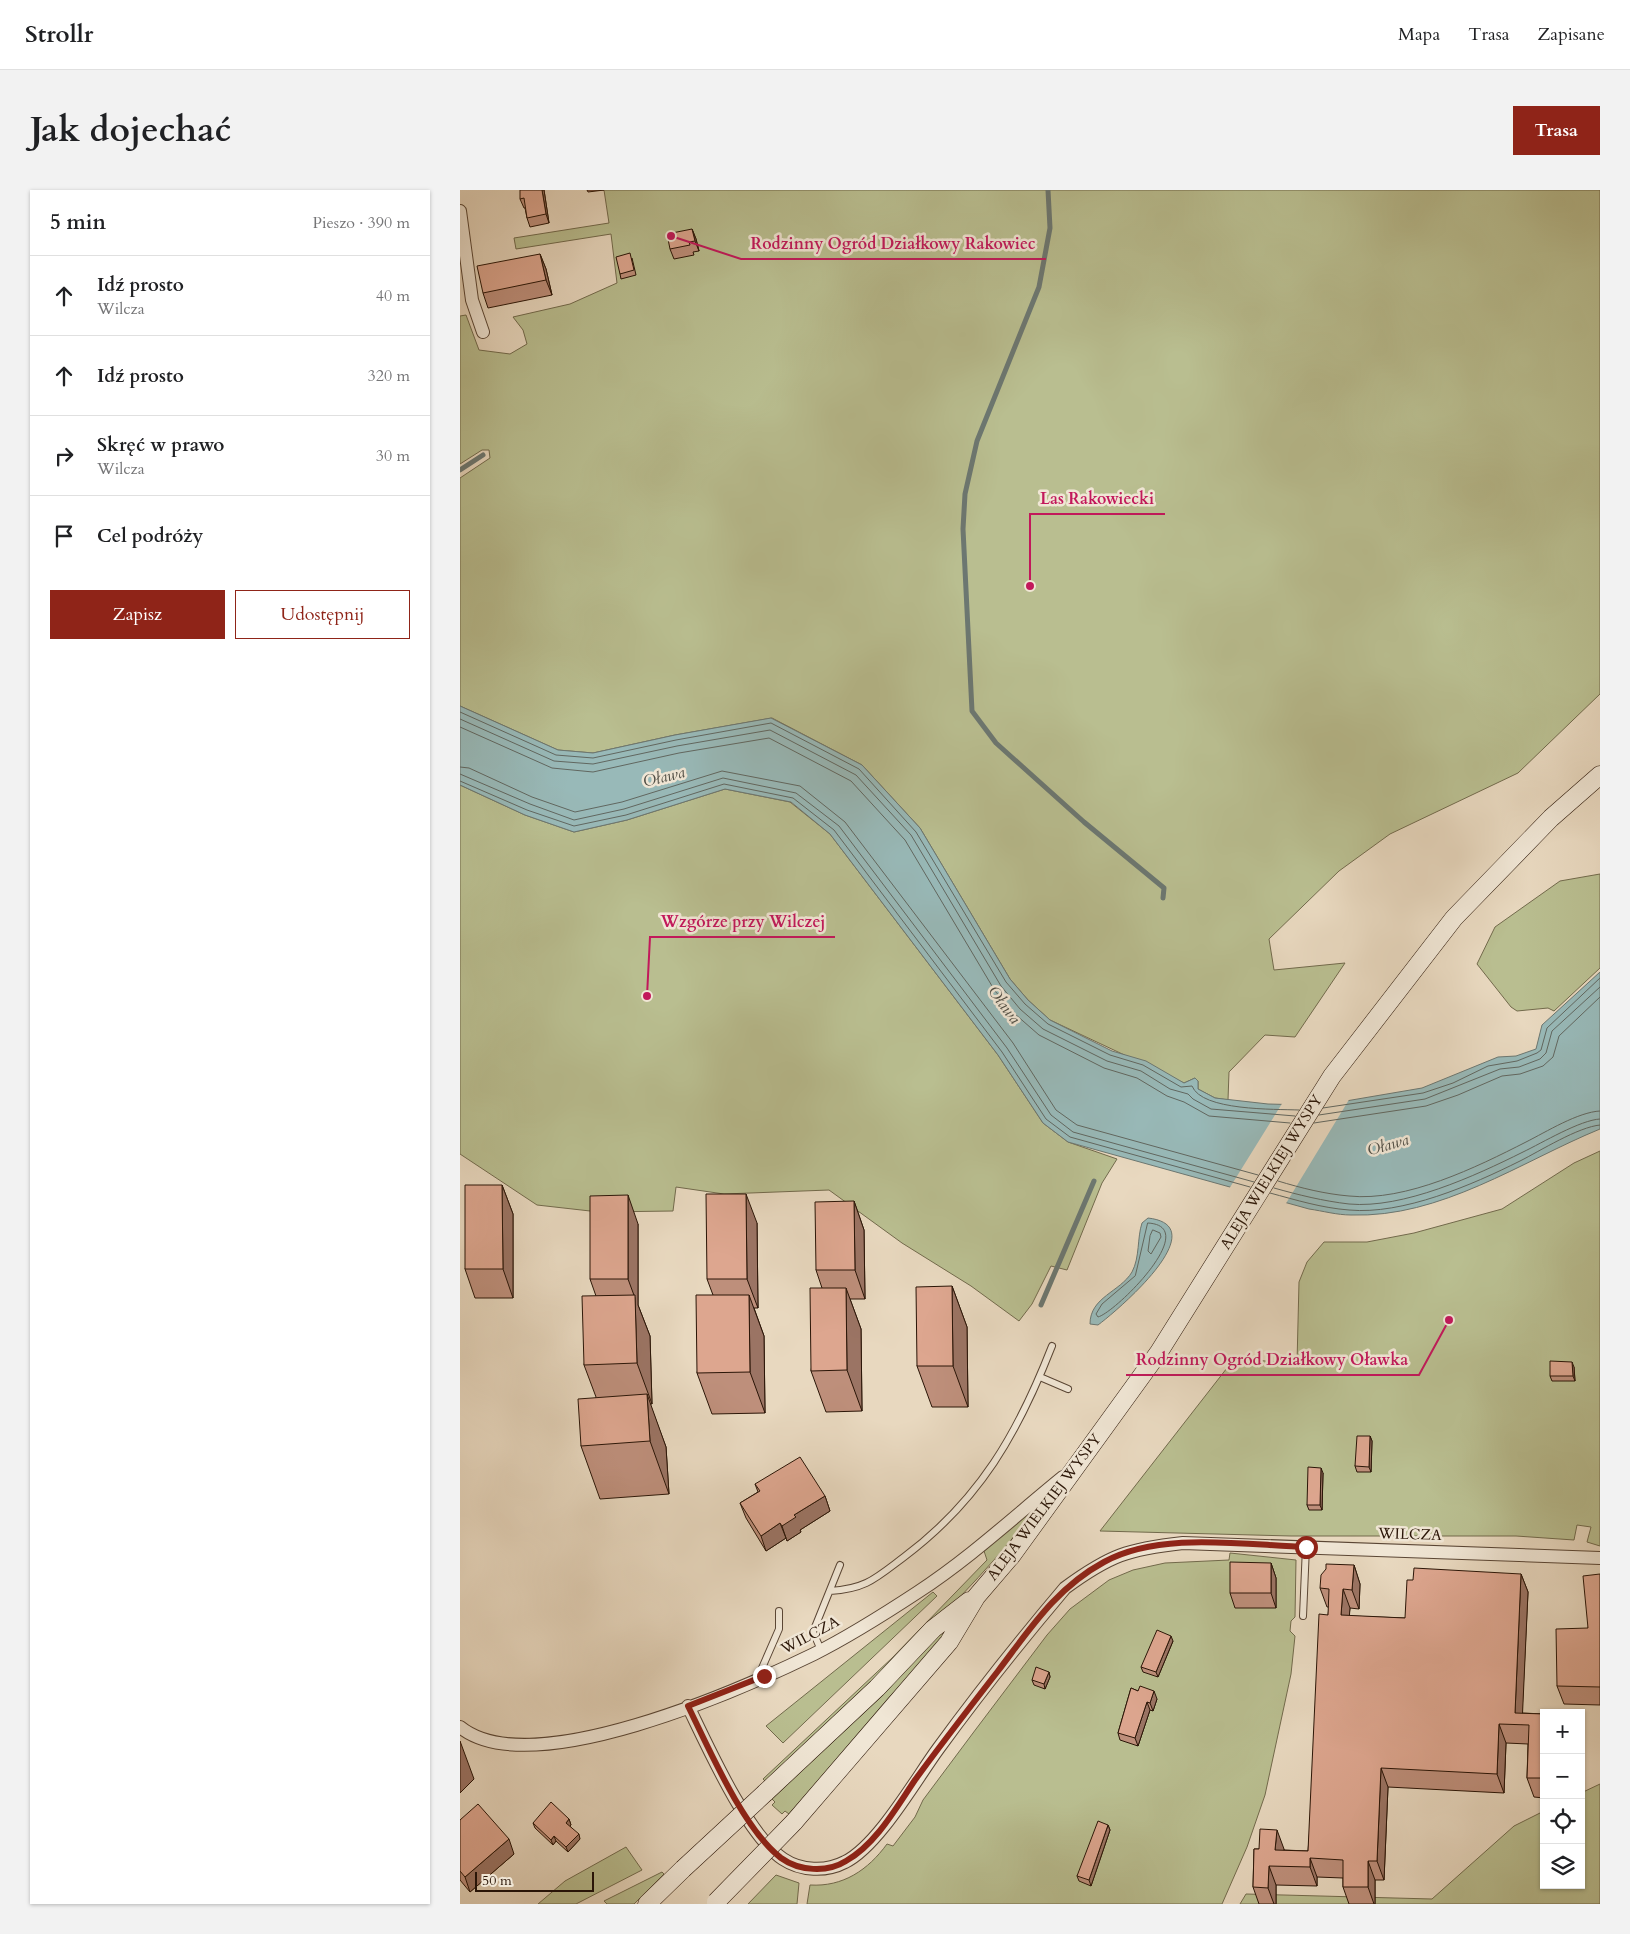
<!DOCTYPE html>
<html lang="pl">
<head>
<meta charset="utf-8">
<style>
	body { margin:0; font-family:Cardo,serif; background:#f2f2f2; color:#202124 }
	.controls { position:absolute; right:15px; bottom:15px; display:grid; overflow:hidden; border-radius:0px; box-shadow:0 1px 4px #0004 }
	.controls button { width:45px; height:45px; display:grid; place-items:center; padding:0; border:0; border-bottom:1px solid #e0e0e0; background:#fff; color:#202124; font:25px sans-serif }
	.scale { position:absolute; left:15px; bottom:12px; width:119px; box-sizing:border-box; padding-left:5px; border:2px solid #2a1507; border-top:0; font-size:14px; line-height:18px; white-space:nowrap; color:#2a1507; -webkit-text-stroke:4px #f0e6d5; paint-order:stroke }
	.stop { position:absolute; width:15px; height:15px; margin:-11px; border:4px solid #8f2418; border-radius:50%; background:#fff }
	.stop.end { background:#8f2418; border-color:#fff; box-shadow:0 1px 5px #0008 }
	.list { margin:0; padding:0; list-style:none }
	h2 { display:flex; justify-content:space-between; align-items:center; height:65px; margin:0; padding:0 20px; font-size:21px }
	h2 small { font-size:16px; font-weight:400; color:#757577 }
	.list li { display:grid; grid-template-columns:32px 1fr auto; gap:15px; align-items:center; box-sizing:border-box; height:80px; padding:0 20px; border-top:1px solid #e0e0e0 }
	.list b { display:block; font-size:19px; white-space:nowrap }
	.list p { margin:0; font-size:16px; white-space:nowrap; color:#757577 }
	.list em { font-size:16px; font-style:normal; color:#757577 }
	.actions { display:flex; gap:10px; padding:15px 20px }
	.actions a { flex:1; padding:11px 0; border:1px solid #8f2418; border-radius:0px; text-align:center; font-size:18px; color:#8f2418 }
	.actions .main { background:#8f2418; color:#fff }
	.icon { flex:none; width:28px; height:28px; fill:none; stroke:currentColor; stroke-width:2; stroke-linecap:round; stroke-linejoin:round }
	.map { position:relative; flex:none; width:1140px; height:1714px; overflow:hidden; border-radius:0px }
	header { display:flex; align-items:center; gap:30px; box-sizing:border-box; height:70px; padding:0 25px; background:#fff; border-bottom:1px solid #e0e0e0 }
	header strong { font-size:24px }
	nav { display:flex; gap:28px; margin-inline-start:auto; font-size:18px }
	.intro { display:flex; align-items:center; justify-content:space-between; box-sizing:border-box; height:120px; padding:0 30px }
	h1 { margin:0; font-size:35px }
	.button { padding:12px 22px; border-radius:0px; background:#8f2418; color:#fff; font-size:18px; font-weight:700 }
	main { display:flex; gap:30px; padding:0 30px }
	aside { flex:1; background:#fff; border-radius:0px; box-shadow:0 1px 4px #0004 }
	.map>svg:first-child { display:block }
	.green { fill:#b9be90; stroke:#726a4c }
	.water { fill:#98b9b8; stroke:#6c7771 }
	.pier { fill:#e8d8bf }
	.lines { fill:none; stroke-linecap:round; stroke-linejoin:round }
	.shore { stroke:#616760; stroke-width:1 }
	.stream { stroke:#6c7771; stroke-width:5 }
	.service-casing { stroke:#5a4635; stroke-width:8 }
	.minor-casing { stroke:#5a4635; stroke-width:14 }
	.secondary-casing { stroke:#2a1507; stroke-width:19 }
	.service { stroke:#f0e6d5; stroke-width:6 }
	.minor { stroke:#f0e6d5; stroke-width:12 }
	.secondary { stroke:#f0e6d5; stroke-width:18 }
	.secondary-bridge-casing { stroke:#2a1507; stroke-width:19; stroke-linecap:butt }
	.secondary-bridge { stroke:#f0e6d5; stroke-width:18 }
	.wall { fill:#be8f7b; stroke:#2a1507 }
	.shaded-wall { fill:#9b7464; stroke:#2a1507 }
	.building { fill:#dda68f; stroke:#2a1507 }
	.route { stroke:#8f2418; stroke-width:6 }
	.labels { text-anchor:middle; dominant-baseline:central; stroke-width:5; stroke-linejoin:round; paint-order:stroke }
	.street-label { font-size:15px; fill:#2a1507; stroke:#f0e6d5 }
	.water-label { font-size:16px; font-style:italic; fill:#504e45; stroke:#f0e6d5 }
	.leader { fill:none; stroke:#c2185b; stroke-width:2 }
	.callout-dot { fill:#c2185b; stroke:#f0e6d5; stroke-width:2 }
	.callout-label { font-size:16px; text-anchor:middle; font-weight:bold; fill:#c2185b; stroke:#f0e6d5; stroke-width:5; stroke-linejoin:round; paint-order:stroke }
</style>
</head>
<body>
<header>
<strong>Strollr</strong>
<nav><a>Mapa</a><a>Trasa</a><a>Zapisane</a></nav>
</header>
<div class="intro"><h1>Jak dojechać</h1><a class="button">Trasa</a></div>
<main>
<aside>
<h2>5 min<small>Pieszo · 390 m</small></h2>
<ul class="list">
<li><svg class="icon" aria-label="ahead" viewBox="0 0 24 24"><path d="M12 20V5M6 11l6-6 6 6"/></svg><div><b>Idź prosto</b><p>Wilcza</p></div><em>40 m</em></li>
<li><svg class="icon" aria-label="ahead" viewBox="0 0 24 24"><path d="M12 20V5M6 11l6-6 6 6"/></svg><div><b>Idź prosto</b></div><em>320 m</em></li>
<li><svg class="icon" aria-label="right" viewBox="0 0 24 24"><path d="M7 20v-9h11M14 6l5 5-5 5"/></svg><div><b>Skręć w prawo</b><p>Wilcza</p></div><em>30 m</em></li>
<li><svg class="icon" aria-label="arrive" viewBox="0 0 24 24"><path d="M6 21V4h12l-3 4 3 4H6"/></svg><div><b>Cel podróży</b></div></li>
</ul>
<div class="actions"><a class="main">Zapisz</a><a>Udostępnij</a></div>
</aside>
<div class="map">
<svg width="1140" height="1714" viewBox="0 0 1140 1714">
	<rect width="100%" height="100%" fill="#e8d8bf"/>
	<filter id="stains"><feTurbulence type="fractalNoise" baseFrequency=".004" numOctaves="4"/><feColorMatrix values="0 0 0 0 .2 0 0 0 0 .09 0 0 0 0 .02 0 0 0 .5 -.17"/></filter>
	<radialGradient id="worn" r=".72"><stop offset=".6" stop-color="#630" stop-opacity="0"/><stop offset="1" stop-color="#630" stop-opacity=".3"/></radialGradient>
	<path class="green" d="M144,0H1140V504L1058,583L930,644L879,681L809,749L814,780L885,773L835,847L805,845L769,882L768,910L755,908L738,899V891L735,888L724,893L590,830L568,810L550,789L460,638L402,575L312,528L215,545L133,563L98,560L0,516V288L30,268L29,260H22L0,274V126L6,125L19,160L50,164L67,154L63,140L53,127L110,114L157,93L151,44L56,59L54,48L149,33Z
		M0,595L65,625L114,642L167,630L265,599L330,612L370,644L538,865L583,933L608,952L657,969L642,993L607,1080L591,1076L572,1114L559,1131L511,1096L442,1053L369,1000L264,1004L216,997L213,1021L139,1022L77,1015L0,964Z
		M1140,684V778L1094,821L1088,818L1057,821L1051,817L1017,774L1035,737L1100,691Z
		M1140,961V1356L1127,1352L1131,1337L1117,1335L1114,1350L1056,1346H831L640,1341L774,1169L837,1173L839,1092L847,1072L864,1052H907L954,1043L1042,1019L1114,973Z
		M581,1312C503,1417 400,1502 305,1591L303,1589L432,1468L527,1370L524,1361Z
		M770,1363L836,1370L835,1427L831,1431L830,1441L835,1446L831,1484L805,1605L787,1657L762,1714H347L350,1695C383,1697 408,1680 427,1654L433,1656L455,1627L463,1610L513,1543L587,1445L610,1419L649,1390L673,1380L705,1373L769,1370Z
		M473,1402L477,1406L323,1553L306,1536Z
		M497,1428L467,1468L431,1505L329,1624L325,1621L322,1624L312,1615L315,1612L312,1609L426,1502L466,1456Z
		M1140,1594V1714H780L786,1704L972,1709L1054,1636L1084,1621V1695H1121V1603Z
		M166,1657L182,1680L116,1714H78L105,1691Z
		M202,1682L204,1684L174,1714H147L144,1711Z
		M316,1685L339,1693L337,1714H288Z"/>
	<path class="water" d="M0,516L98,560L133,563L215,545L311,528L402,575L460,638L550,789L568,810L590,830L652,861L686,871L724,893L735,888L738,891V899L755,908L808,914L845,915L880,912L962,898L1038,867L1056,866L1076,859L1082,835L1140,782V939C1060,972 981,1028 891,1025C877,1025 863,1021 849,1019L608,952L583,933L538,865L370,644L331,612L265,599L167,630L114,642L65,625L0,595Z
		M688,1028C757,1036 657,1121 638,1135L630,1134C630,1107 660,1102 672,1082C680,1067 677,1048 682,1033Z"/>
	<path class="pier" d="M890,908L825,1015L769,999L823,912L845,913Z"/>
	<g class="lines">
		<path class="shore" d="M0,522L96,565L133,568L216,550L311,533L399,579L456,642L546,792L565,814L588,834L650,865L683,875L721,897L732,896C742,921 814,919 839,920
			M0,529L94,571L133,574L217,556L310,540L396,585L451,645L541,796L560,819L583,839L647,871L681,881L710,899L728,904L733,909L751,919L835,926
			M0,537L92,578L133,582L219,563L309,548L391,591L445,650L535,801L555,824L579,845L644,878L677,888L707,906L724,912L749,926L830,933
			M0,577L9,578L72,607L115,622L162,612L262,581L340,596L385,632L553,853L596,920L617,935L798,985
			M0,584L70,614L114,630L164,619L263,588L336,603L379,636L547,858L591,925L613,942L794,992
			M0,591L67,620L114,636L166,625L264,594L333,608L374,640L542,862L586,929L610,947L790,997
			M863,918L963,903L993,893L1028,876L1057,871L1077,863L1081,860L1087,838L1140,788
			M859,925L965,909L1040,879L1059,877L1080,869L1086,863L1092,841L1140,797
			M854,933L966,916L998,905L1042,886L1060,884L1083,876L1093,867L1099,846L1140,807
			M818,991C841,998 865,1004 889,1006C946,1012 1017,977 1066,952C1086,942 1118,922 1140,921
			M814,998C839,1005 863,1011 889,1014C943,1019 1015,986 1063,962C1082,953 1120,930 1140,929
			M810,1003C836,1010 862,1018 889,1020C943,1025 1012,995 1060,971C1080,961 1118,937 1140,935
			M688,1033C743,1036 656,1122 638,1127L636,1124L642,1114L675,1086Z
			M693,1040L700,1043L701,1047L691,1064L688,1061L690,1046Z"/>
		<path class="stream" d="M588,0L590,38L579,97L517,251L505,304L503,339L512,521L536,553L624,632L704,698L703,708
			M0,280L23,265
			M581,1115L634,991"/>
		<defs>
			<path id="service" d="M580,1187L608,1199
				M370,1401C406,1399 416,1388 444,1367C520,1310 558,1243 592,1156
				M843,1426L846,1357
				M361,1460L353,1442L380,1375
				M304,1487L302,1478L319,1439V1421"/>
			<path id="minor" d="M0,21L12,110L23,142
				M228,1516C248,1557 287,1645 323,1669C341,1681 366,1682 385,1672C418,1656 456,1589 478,1559C518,1504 561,1450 605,1398C650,1365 668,1359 723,1353L1140,1368
				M0,1537C70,1594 282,1499 354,1464C388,1447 426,1423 458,1402C510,1368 555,1326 603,1287"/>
			<path id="secondary" d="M305,1603L417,1498L473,1439L509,1411
				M334,1632L489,1452L516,1407L552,1365L699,1162L872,886L994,728L1091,628L1140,585
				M187,1714L223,1679"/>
		</defs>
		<use href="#service" class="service-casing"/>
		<use href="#minor" class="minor-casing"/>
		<use href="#secondary" class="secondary-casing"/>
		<use href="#service" class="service"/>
		<use href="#minor" class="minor"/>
		<use href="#secondary" class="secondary"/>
		<defs>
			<path id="secondary-bridge" d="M223,1679L305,1603
				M256,1712L334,1632"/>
		</defs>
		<use href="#secondary-bridge" class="secondary-bridge-casing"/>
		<use href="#secondary-bridge" class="secondary-bridge"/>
	</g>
	<path class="wall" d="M84,0L89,33L70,37L67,28L65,18H64L60,9Z
		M127,0H144L128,2Z
		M232,39L236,49L239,61L233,62L234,65L214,69L210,59Z
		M80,64L86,79L92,105L28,118L23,103Z
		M172,68L176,85L161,89L160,84Z
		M42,995L53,1024V1108H15L5,1079Z
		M394,1011L404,1040L405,1109H390L401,1139L402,1221L366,1222L351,1181L362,1098L356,1080Z
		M297,1033L298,1118H294L304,1146L305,1223L252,1224L237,1183L253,1105L247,1089Z
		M178,1034V1115L190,1146L192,1214H190L206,1257L209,1304L140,1309L121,1256L136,1207L124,1175L136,1106L130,1089Z
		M492,1096L507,1137L508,1217H472L457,1176Z
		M1114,1177L1115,1191H1092L1090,1186Z
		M910,1246L912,1251L911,1282H897L895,1276Z
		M863,1283L862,1320H849L847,1315Z
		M295,1294L365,1306L370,1321L340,1340L341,1342L327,1351L326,1348L306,1361L286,1328L280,1313L298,1302Z
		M811,1373L816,1388V1418H775L770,1403Z
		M894,1375L900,1394L899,1419L890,1418L889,1426L945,1428L1061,1384L1068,1402L1062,1523L1084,1524V1608L1074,1607L1067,1588L1068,1554L1046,1553L1044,1603L928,1597L924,1690H915V1714H889L883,1697V1688L857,1687V1696L816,1695V1714H799L793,1697L794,1659H824V1660L848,1661L868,1425L869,1417H867L860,1398Z
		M1140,1384V1515L1104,1514L1097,1496L1128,1438Z
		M713,1451L698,1487L683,1482L681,1477Z
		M589,1482L590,1487L585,1499L574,1495L572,1490Z
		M671,1498L697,1509L693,1521L690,1520L678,1556L660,1550L658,1543Z
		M109,1629L111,1635L110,1636L120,1649L108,1662L96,1651L93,1655L75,1638L73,1633Z
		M0,1630L54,1664L10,1702L0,1690Z
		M648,1635L650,1640L631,1696L619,1691L617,1686Z"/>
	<path class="shaded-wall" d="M82,0H84L89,33L86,24Z
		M232,39L236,49L239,61L235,51Z
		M80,64L86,79L92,105L86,90Z
		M42,995L53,1024V1108L43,1079Z
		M286,1004L297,1033L298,1118L287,1089Z
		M168,1005L178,1034V1115L190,1146L192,1214L177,1173L175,1108L168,1089Z
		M394,1011L404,1040L405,1109L395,1080Z
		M492,1096L507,1137L508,1217L493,1176Z
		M386,1098L401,1139L402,1221L387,1180Z
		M289,1105L304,1146L305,1223L290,1182Z
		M1112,1172L1114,1177L1115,1191L1113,1186Z
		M187,1204L206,1257L209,1304L190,1251Z
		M910,1246L912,1251L911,1282L909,1277Z
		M861,1278L863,1283L862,1320L860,1315Z
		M365,1306L370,1321L340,1340L341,1342L327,1351L322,1336L334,1325Z
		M320,1333L326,1348L306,1361L301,1346Z
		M811,1373L816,1388V1418L811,1403Z
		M894,1375L900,1394L899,1419L892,1400Z
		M1061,1384L1068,1402L1062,1535L1055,1523Z
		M883,1399L890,1418L888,1444L881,1425Z
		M711,1446L713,1451L698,1487L696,1482Z
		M589,1482L590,1487L585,1499L584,1494Z
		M694,1501L697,1509L693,1521L690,1513Z
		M687,1512L690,1520L678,1556L675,1548Z
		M1039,1534L1046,1553L1044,1603L1037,1584Z
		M0,1551L14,1589L0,1603Z
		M921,1578L928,1597L924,1690L917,1671Z
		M109,1629L111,1635L108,1638L106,1633Z
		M648,1635L650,1640L631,1696L629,1690Z
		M817,1640L824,1659L823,1676L815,1660Z
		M119,1644L120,1649L108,1662L106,1657Z
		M94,1646L96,1651L93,1655L91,1650Z
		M49,1649L54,1664L10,1702L5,1687Z
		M850,1668L857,1687V1696L850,1677Z
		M908,1671L915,1690V1714H914L908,1697Z
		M809,1676L816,1695V1714H814L808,1698Z"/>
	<path class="building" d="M60,0H82L86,24L67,28L64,8L60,9Z
		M232,39L235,51L229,52L230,55L210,59L207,44Z
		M170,63L174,80L160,84L156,67Z
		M80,64L86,90L23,103L17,76Z
		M5,995H42L43,1079H5Z
		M246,1004H286L287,1089H247Z
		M168,1005V1089H130V1006Z
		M394,1011L395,1080H356L355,1012Z
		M492,1096L493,1176H457L456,1097Z
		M350,1098H386L387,1180L351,1181Z
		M175,1105L177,1173L124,1175L122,1106Z
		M236,1105H289L290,1182L237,1183Z
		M1090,1171L1112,1172L1113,1186H1090Z
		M187,1204L190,1251L121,1256L118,1209Z
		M897,1246H910L909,1277L895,1276Z
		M340,1267L365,1306L334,1325L336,1327L322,1336L320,1333L301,1346L280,1313L300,1301L295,1294Z
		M848,1277L861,1278L860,1315H847Z
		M770,1372L811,1373V1403H770Z
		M866,1374L894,1375L892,1400L883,1399L881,1425L945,1428L947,1390H953L954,1378L1061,1384L1055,1523L1084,1524V1588H1067L1069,1535L1039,1534L1037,1584L921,1578L917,1671H908V1697H883V1670L850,1668V1677L809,1676L808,1698L793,1697L794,1659H799L800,1639L817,1640L815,1660L848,1661L859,1424L868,1425L869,1399L860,1398L861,1385L866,1379Z
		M1140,1384V1497L1097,1496L1096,1439L1128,1438L1123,1386Z
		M697,1440L711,1446L696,1482L681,1477Z
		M576,1477L589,1482L584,1494L572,1490Z
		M680,1496L694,1501L690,1513L687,1512L675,1548L658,1543L671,1498L678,1501Z
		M91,1612L109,1629L106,1633L119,1644L106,1657L94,1646L91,1650L73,1633Z
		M18,1614L49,1649L5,1687L0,1681V1630Z
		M638,1631L648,1635L629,1690L617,1686Z"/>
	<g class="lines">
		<path class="route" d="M304,1486L228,1516C249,1559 284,1640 321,1668C339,1681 367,1683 386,1671C416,1654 436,1618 455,1590C482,1553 510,1517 538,1481C570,1439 596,1398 644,1372C700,1341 784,1355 846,1357"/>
	</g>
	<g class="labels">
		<g class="street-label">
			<text transform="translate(811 982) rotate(-58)">ALEJA WIELKIEJ WYSPY</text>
			<text transform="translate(584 1317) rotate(-53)">ALEJA WIELKIEJ WYSPY</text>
			<text transform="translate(950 1344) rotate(2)">WILCZA</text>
			<text transform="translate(350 1445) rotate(-28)">WILCZA</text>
		</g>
		<g class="water-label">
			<text transform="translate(204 587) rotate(-14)">Oława</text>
			<text transform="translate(544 815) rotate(53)">Oława</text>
			<text transform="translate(928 955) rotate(-16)">Oława</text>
		</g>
	</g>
	<path class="leader" d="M211 46L281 69H586M570 396L570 324H705M187 806L190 747H375M989 1130L959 1185H666"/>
	<g class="callout-dot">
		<circle cx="211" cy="46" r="5"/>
		<circle cx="570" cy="396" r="5"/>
		<circle cx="187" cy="806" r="5"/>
		<circle cx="989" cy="1130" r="5"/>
	</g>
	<g class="callout-label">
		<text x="433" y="59">Rodzinny Ogród Działkowy Rakowiec</text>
		<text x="637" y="314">Las Rakowiecki</text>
		<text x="283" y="737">Wzgórze przy Wilczej</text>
		<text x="812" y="1175">Rodzinny Ogród Działkowy Oławka</text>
	</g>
	<rect width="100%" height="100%" filter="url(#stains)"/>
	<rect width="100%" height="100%" fill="url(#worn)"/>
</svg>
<div class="controls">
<button>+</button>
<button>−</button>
<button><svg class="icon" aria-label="locate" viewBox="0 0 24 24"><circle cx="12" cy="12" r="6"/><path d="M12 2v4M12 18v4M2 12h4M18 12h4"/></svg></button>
<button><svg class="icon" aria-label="layers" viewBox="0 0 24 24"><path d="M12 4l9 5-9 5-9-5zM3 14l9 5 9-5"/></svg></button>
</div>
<div class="scale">50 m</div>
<div class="stop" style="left:846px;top:1357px"></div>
<div class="stop end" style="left:304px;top:1486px"></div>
</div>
</main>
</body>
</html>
